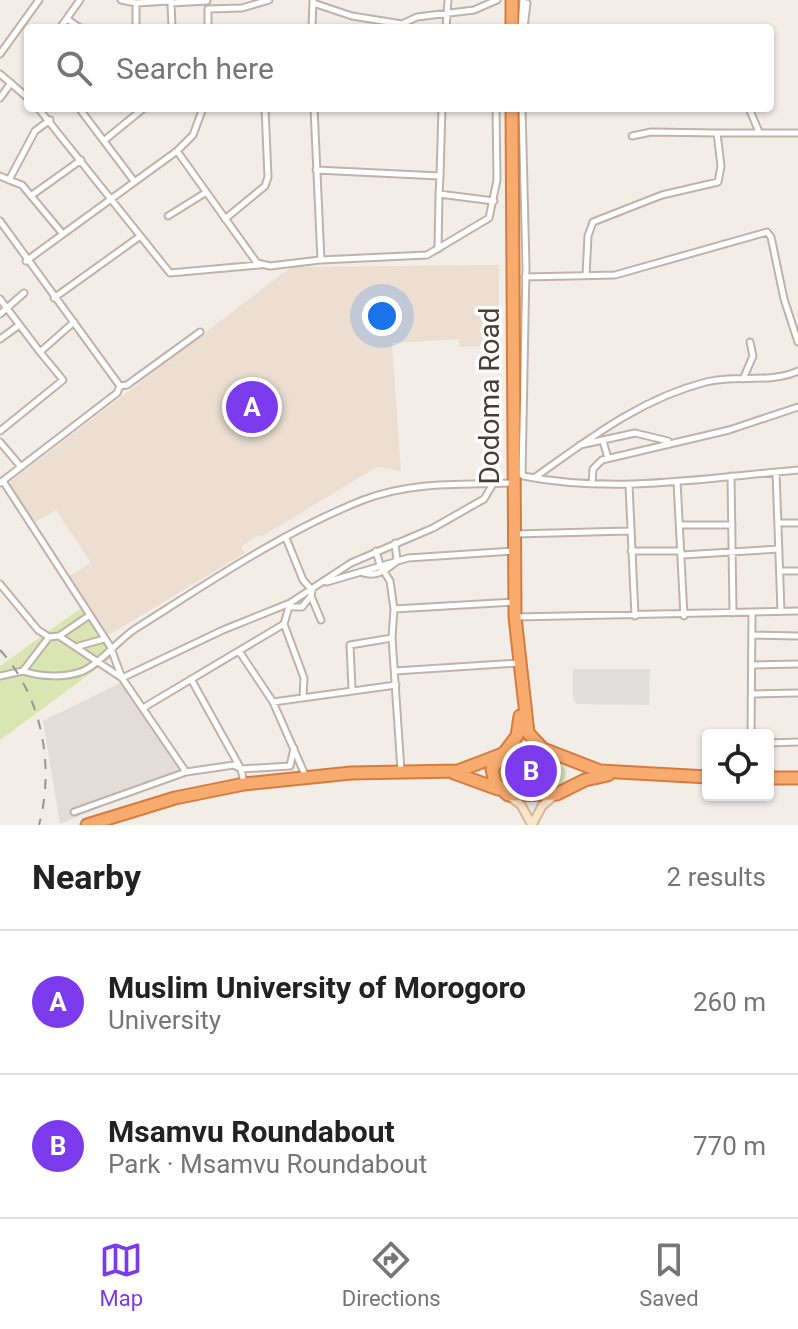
<!DOCTYPE html>
<html lang="en">
<head>
<meta charset="utf-8">
<style>
	body { margin:0; font-family:Roboto,sans-serif; background:#f6f6f6; color:#222 }
	.controls { position:absolute; right:24px; bottom:24px; display:grid; overflow:hidden; border-radius:8px; box-shadow:0 2px 6px #0004 }
	.controls button { width:72px; height:72px; display:grid; place-items:center; padding:0; border:0; border-bottom:2px solid #e0e0e0; background:#fff; color:#222; font:40px sans-serif }
	.you { position:absolute; left:382px; top:316px; width:28px; height:28px; margin:-20px; border:6px solid #fff; border-radius:50%; background:#1a73e8; box-shadow:0 0 0 12px #1a73e833 }
	.badge { display:grid; place-items:center; width:52px; height:52px; border-radius:50%; background:#7c3aed; color:#fff; font-size:26px; font-weight:700 }
	.pin { position:absolute; translate:-50% -50%; border:4px solid #fff; box-shadow:0 2px 8px #0006 }
	.list { margin:0; padding:0; list-style:none }
	h2 { display:flex; justify-content:space-between; align-items:center; height:104px; margin:0; padding:0 32px; font-size:34px }
	h2 small { font-size:26px; font-weight:400; color:#767676 }
	.list li { display:grid; grid-template-columns:52px 1fr auto; gap:24px; align-items:center; box-sizing:border-box; height:144px; padding:0 32px; border-top:2px solid #e0e0e0 }
	.list b { display:block; font-size:30px; white-space:nowrap }
	.list p { margin:0; font-size:26px; white-space:nowrap; color:#767676 }
	.list em { font-size:26px; font-style:normal; color:#767676 }
	.icon { flex:none; width:44px; height:44px; fill:none; stroke:currentColor; stroke-width:2; stroke-linecap:round; stroke-linejoin:round }
	.map { position:relative; flex:none; width:798px; height:825px; overflow:hidden }
	.search { position:absolute; background:#fff; box-shadow:0 2px 6px #0004; left:24px; right:24px; top:24px; height:88px; display:flex; align-items:center; gap:20px; box-sizing:border-box; padding:0 28px; border-radius:8px; color:#767676; font-size:30px }
	.sheet { height:392px; background:#fff }
	nav { display:flex; justify-content:space-around; align-items:center; box-sizing:border-box; height:112px; border-top:2px solid #e0e0e0; background:#fff; font-size:22px; color:#767676 }
	nav a { display:grid; justify-items:center; gap:4px }
	nav .on { color:#7c3aed }
	.map>svg:first-child { display:block }
	.industrial { fill:#e3dcd9 }
	.education { fill:#ecdfd2 }
	.green { fill:#dae6b2 }
	.parking { fill:#e2dedc }
	.lines { fill:none; stroke-linecap:round; stroke-linejoin:round }
	.street-casing { stroke:#beb3ab; stroke-width:9 }
	.secondary-casing { stroke:#d4b89c; stroke-width:11 }
	.highway-casing { stroke:#d67c3f; stroke-width:15 }
	.street { stroke:#fff; stroke-width:5 }
	.secondary { stroke:#fce4c9; stroke-width:7 }
	.highway { stroke:#f7ab6f; stroke-width:11 }
	.rail { stroke:#969696; stroke-width:2; stroke-dasharray:10 10; stroke-linecap:butt }
	.labels { text-anchor:middle; dominant-baseline:central; stroke-width:7; stroke-linejoin:round; paint-order:stroke }
	.street-label { font-size:28px; fill:#463d37; stroke:#fff }
</style>
</head>
<body>
<div class="map">
<svg width="798" height="825" viewBox="0 0 798 825">
	<rect width="100%" height="100%" fill="#f3ede8"/>
	<path class="industrial" d="M122,682L184,772L60,824L43,721Z"/>
	<path class="education" d="M499,265L498,346L460,347L459,339L392,343L401,471L377,467L261,537L258,535L241,547L245,553L107,636L69,576L91,563L56,510L34,523L11,487V481L291,267Z"/>
	<path class="green" d="M81,608L114,656L0,740V666Z
		M543,754C560,761 576,771 557,788C537,793 510,794 497,777V764L505,756Z"/>
	<path class="parking" d="M573,669H650L649,705L577,704L573,699Z"/>
	<g class="lines">
		<defs>
			<path id="street" d="M121,0L136,3L170,1
				M136,3V28
				M313,3L352,16L402,24L417,17L474,10L497,0
				M208,9L242,8L269,0
				M208,9V28
				M67,19L80,28
				M60,28L80,0
				M172,28L171,3L207,1
				M312,28L313,1
				M446,28L448,0
				M521,28L523,0
				M524,28L527,3
				M0,54L39,0
				M0,74L28,98
				M0,98L11,83
				M38,108L170,273L260,265
				M79,108L134,181
				M314,108L321,260L427,255L489,218L497,180L496,108
				M522,108L526,267L522,475
				M749,108L759,132
				M50,120L35,131L9,180L22,185L62,233
				M632,136L651,132L717,133
				M106,139L144,108
				M177,151L257,263L270,266L320,260
				M316,170L440,176L439,194L494,201
				M0,176L9,180
				M440,176L442,108
				M32,195L81,160
				M168,216L205,193
				M225,219L265,186L268,177L265,108
				M0,221L120,386L117,393L0,483
				M438,249L439,195
				M26,261L177,151L193,135L203,108
				M586,276L588,236L593,222L662,195L718,182L721,166L717,133H798
				M525,277L615,275L767,232L771,237L784,299L798,342
				M54,298L139,237
				M0,299L40,352
				M0,314L24,293
				M0,339L18,326
				M743,379L753,356L750,342
				M120,386L127,385L200,332
				M0,431L63,380L40,352L74,322
				M603,441L608,458
				M0,442L21,467
				M580,445L635,433L668,441
				M776,472L781,611
				M523,476C614,494 707,478 798,470
				M731,476L733,613
				M534,478C589,439 640,399 706,382C736,374 769,384 798,371
				M3,481L110,646L122,678L186,772L234,765L241,769L244,783
				M677,481L684,616
				M592,484L593,469L602,460L729,430L798,407
				M629,485L635,616
				M780,523H798
				M680,525H732
				M515,534L629,531
				M286,538L303,580L312,590L311,596L321,620
				M376,551L380,565L390,581L394,609L392,638L401,770
				M631,551H681
				M682,555L779,549
				M781,571H798
				M360,572C376,578 385,571 397,561L395,543
				M327,582L408,558L513,551
				M0,584L38,630L49,637
				M290,603L284,624L304,678L303,697
				M290,607H302L310,597
				M394,609L515,602
				M516,617L798,611
				M754,635L798,636
				M59,636L122,678L223,630L290,603L351,563L433,528L484,499L493,484
				M79,646L104,639
				M239,651L273,702L306,777
				M754,665L798,664
				M23,671C41,677 66,678 83,671C101,663 117,641 135,629C208,583 282,532 363,500C412,481 461,485 513,483
				M395,671L518,663
				M0,676L23,671L49,637L59,636L90,615
				M191,679L241,769L290,766L294,748
				M352,689L350,645L392,638
				M754,694L798,693
				M273,702L396,685
				M143,708L284,624
				M751,735L752,613
				M768,743L798,742
				M74,812L186,772"/>
			<path id="secondary" d="M509,796L521,805L532,825
				M532,825L542,806L555,795"/>
			<path id="highway" d="M512,0V28
				M512,108L515,617L528,733L543,749L600,771L708,777
				M520,716L517,736L492,769L495,783L508,795L557,794L585,780L608,775
				M503,753L545,751
				M454,773L498,789
				M768,778H798
				M87,825L175,798L244,784L351,773L458,771L500,755"/>
		</defs>
		<use href="#street" class="street-casing"/>
		<use href="#secondary" class="secondary-casing"/>
		<use href="#highway" class="highway-casing"/>
		<use href="#street" class="street"/>
		<use href="#secondary" class="secondary"/>
		<use href="#highway" class="highway"/>
		<path class="rail" d="M0,650C42,696 55,766 39,825"/>
	</g>
	<g class="labels">
		<g class="street-label">
			<text transform="translate(489 396) rotate(-90)">Dodoma Road</text>
		</g>
	</g>
</svg>
<div class="controls">
<button><svg class="icon" aria-label="locate" viewBox="0 0 24 24"><circle cx="12" cy="12" r="6"/><path d="M12 2v4M12 18v4M2 12h4M18 12h4"/></svg></button>
</div>
<div class="you"></div>
<div class="pin badge" style="left:252px;top:407px">A</div>
<div class="pin badge" style="left:531px;top:771px">B</div>
<div class="search"><svg class="icon" aria-label="search" viewBox="0 0 24 24"><circle cx="10" cy="10" r="6"/><path d="M15 15l6 6"/></svg>Search here</div>
</div>
<section class="sheet">
<h2>Nearby<small>2 results</small></h2>
<ul class="list">
<li><span class="badge">A</span><div><b>Muslim University of Morogoro</b><p>University</p></div><em>260 m</em></li>
<li><span class="badge">B</span><div><b>Msamvu Roundabout</b><p>Park · Msamvu Roundabout</p></div><em>770 m</em></li>
</ul>
</section>
<nav>
<a class="on"><svg class="icon" aria-label="map" viewBox="0 0 24 24"><path d="M3 6l6-2 6 2 6-2v14l-6 2-6-2-6 2zM9 4v14M15 6v14"/></svg>Map</a>
<a><svg class="icon" aria-label="directions" viewBox="0 0 24 24"><path d="M12 3l9 9-9 9-9-9zM9 14v-3h6M13 9l2 2-2 2"/></svg>Directions</a>
<a><svg class="icon" aria-label="saved" viewBox="0 0 24 24"><path d="M7 4h10v16l-5-4-5 4z"/></svg>Saved</a>
</nav>
</body>
</html>
